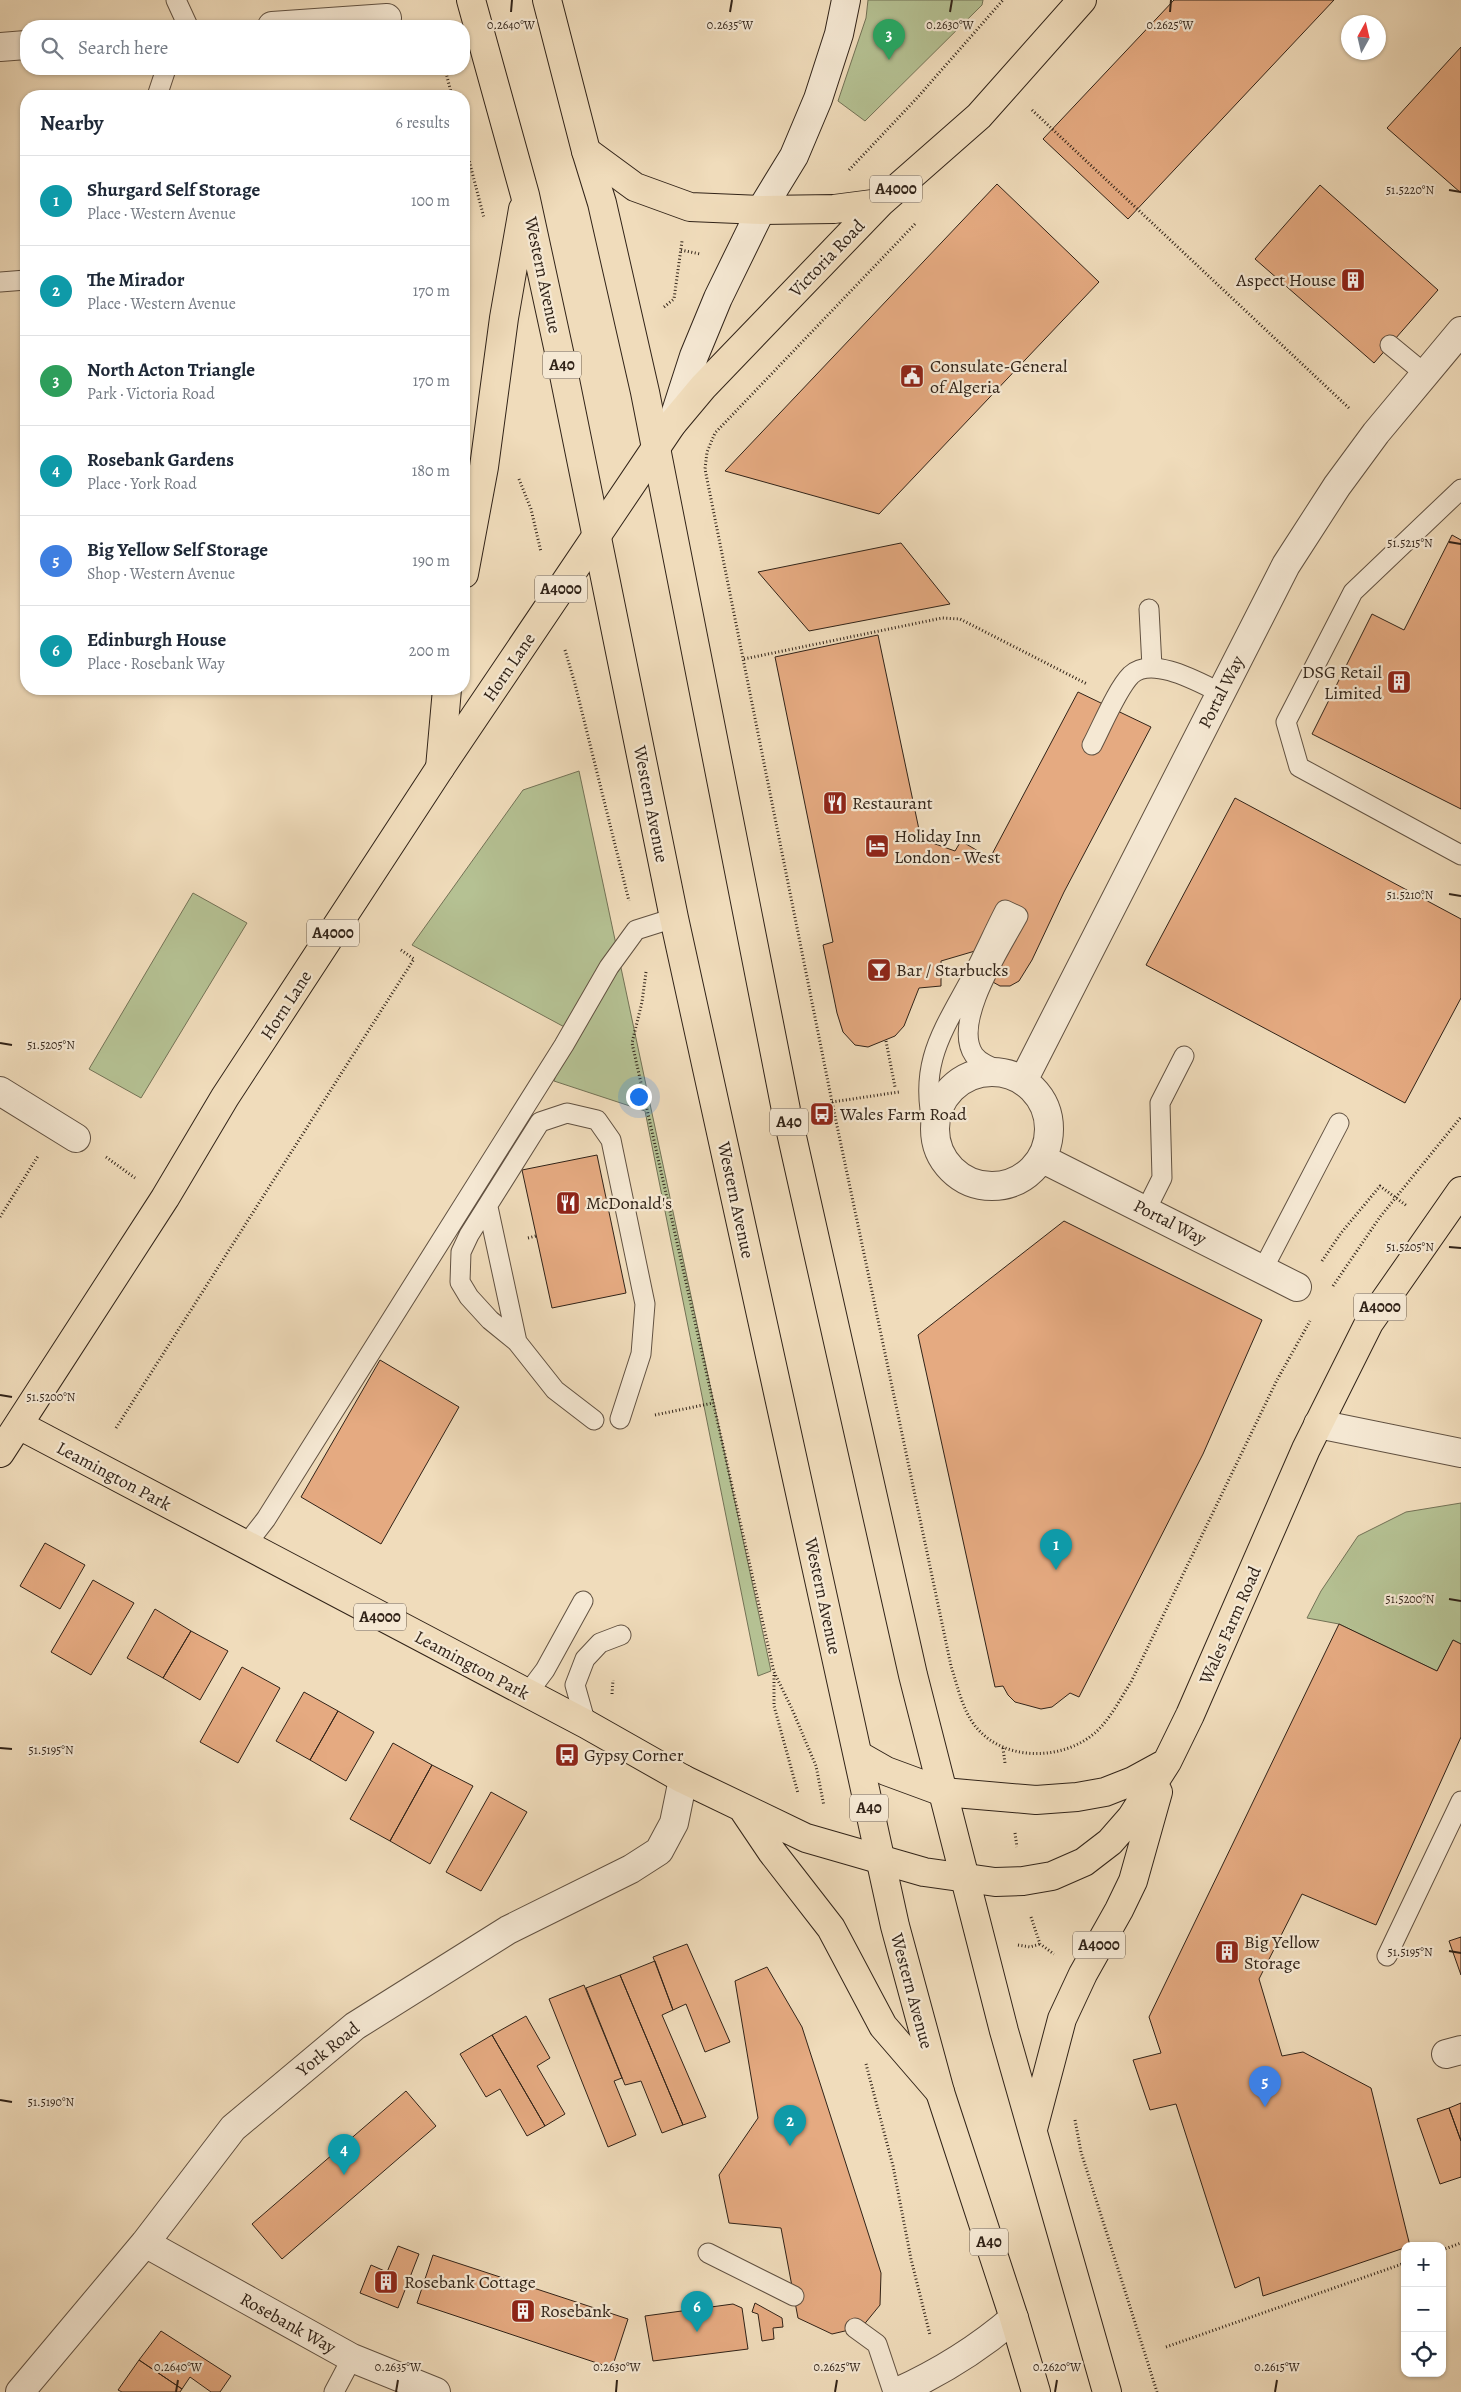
<!DOCTYPE html>
<html lang="en">
<head>
<meta charset="utf-8">
<style>
	body { margin:0; font-family:Alegreya,serif; background:#f2f2f3; color:#1f2937 }
	.controls { position:absolute; right:15px; bottom:15px; display:grid; overflow:hidden; border-radius:10px; box-shadow:0 1px 4px #0004 }
	.controls button { width:45px; height:45px; display:grid; place-items:center; padding:0; border:0; border-bottom:1px solid #e0e1e3; background:#fff; color:#1f2937; font:25px sans-serif }
	.compass { position:absolute; left:1341px; top:15px; width:45px; height:45px; border-radius:50%; background:#fff; box-shadow:0 1px 4px #0004; rotate:8deg }
	.you { position:absolute; left:638px; top:1096px; width:18px; height:18px; margin:-12px; border:4px solid #fff; border-radius:50%; background:#1a73e8; box-shadow:0 0 0 8px #1a73e833 }
	.badge { display:grid; place-items:center; width:32px; height:32px; border-radius:50%; background:#7c3aed; color:#fff; font-size:16px; font-weight:700 }
	.pin { position:absolute; translate:-50% -41px; filter:drop-shadow(0 1px 2px #0008) }
	.pin::after { content:''; position:absolute; top:26px; width:18px; height:15px; background:inherit; clip-path:polygon(0 0,100% 0,50% 100%) }
	.list { margin:0; padding:0; list-style:none }
	h2 { display:flex; justify-content:space-between; align-items:center; height:65px; margin:0; padding:0 20px; font-size:21px }
	h2 small { font-size:16px; font-weight:400; color:#747a83 }
	.list li { display:grid; grid-template-columns:32px 1fr auto; gap:15px; align-items:center; box-sizing:border-box; height:90px; padding:0 20px; border-top:1px solid #e0e1e3 }
	.list b { display:block; font-size:19px; white-space:nowrap }
	.list p { margin:0; font-size:16px; white-space:nowrap; color:#747a83 }
	.list em { font-size:16px; font-style:normal; color:#747a83 }
	.icon { flex:none; width:28px; height:28px; fill:none; stroke:currentColor; stroke-width:2; stroke-linecap:round; stroke-linejoin:round }
	.map { position:relative; flex:none; width:1461px; height:2392px; overflow:hidden }
	.search { position:absolute; background:#fff; box-shadow:0 1px 4px #0004; left:20px; top:20px; width:450px; height:55px; display:flex; align-items:center; gap:12px; box-sizing:border-box; padding:0 18px; border-radius:20px; color:#747a83; font-size:19px }
	.panel { position:absolute; background:#fff; box-shadow:0 1px 4px #0004; left:20px; top:90px; width:450px; height:605px; border-radius:20px }
	.map>svg:first-child { display:block }
	.green { fill:#b5c193; stroke:#737256 }
	.building { fill:#e5aa81; stroke:#312318 }
	.lines { fill:none; stroke-linecap:round; stroke-linejoin:round }
	.service-casing { stroke:#615141; stroke-width:21 }
	.minor-casing { stroke:#615141; stroke-width:30 }
	.secondary-casing { stroke:#312318; stroke-width:30 }
	.primary-casing { stroke:#312318; stroke-width:30 }
	.trunk-casing { stroke:#312318; stroke-width:30 }
	.path { stroke:#312318; stroke-width:3; stroke-dasharray:1 2.5; stroke-linecap:butt }
	.service { stroke:#f5e8d3; stroke-width:19 }
	.minor { stroke:#f5e8d3; stroke-width:28 }
	.secondary { stroke:#f5e8d3; stroke-width:28 }
	.primary { stroke:#f0dcbb; stroke-width:28 }
	.trunk { stroke:#f0dcbb; stroke-width:28 }
	.ticks { fill:none; stroke:#312318; stroke-width:2 }
	.labels { text-anchor:middle; dominant-baseline:central; stroke-width:4.5; stroke-linejoin:round; paint-order:stroke }
	.shield { fill:#f5e8d3; stroke:#6c5e50; stroke-width:1 }
	.shield-label { font-size:16px; font-weight:bold; fill:#312318 }
	.street-label { font-size:18px; fill:#312318; stroke:#f5e8d3 }
	.poi-label { font-size:18px; fill:#312318; stroke:#f5e8d3; text-anchor:start }
	.ticks-label { font-size:12px; text-anchor:middle; fill:#312318; stroke:#f5e8d3; stroke-width:4.5; stroke-linejoin:round; paint-order:stroke }
</style>
</head>
<body>
<div class="map">
<svg width="1461" height="2392" viewBox="0 0 1461 2392">
	<rect width="100%" height="100%" fill="#f0dcbb"/>
	<filter id="stains"><feTurbulence type="fractalNoise" baseFrequency=".004" numOctaves="4"/><feColorMatrix values="0 0 0 0 .2 0 0 0 0 .09 0 0 0 0 .02 0 0 0 .5 -.17"/></filter>
	<radialGradient id="worn" r=".72"><stop offset=".6" stop-color="#630" stop-opacity="0"/><stop offset="1" stop-color="#630" stop-opacity=".3"/></radialGradient>
	<path class="green" d="M868,0H983L982,5L865,121L838,101L866,18Z
		M579,771L771,1671L758,1676L645,1111L554,1081L570,1030L412,945L523,790Z
		M193,893L247,923L141,1098L89,1069Z
		M1461,1503V1644L1453,1640L1437,1671L1339,1624L1307,1618L1321,1591L1358,1536L1406,1512Z"/>
	<path class="building" d="M1174,0H1334L1128,219L1043,139Z
		M1461,47V193L1387,128Z
		M997,184L1099,282L879,514L725,471Z
		M1320,185L1438,290L1374,363L1255,259Z
		M1452,535L1461,540V809L1312,734L1372,614L1404,630Z
		M901,543L950,604L809,631L758,572Z
		M878,635L921,839L955,851L961,841L990,858L1078,692L1151,727L1064,892L1032,960L1019,981L1010,986H1000L991,981L975,951L941,961V986L919,988L904,1026L895,1036L868,1047L855,1045L843,1032L837,1013L823,945L833,942L775,657Z
		M1235,798L1461,919V998L1405,1103L1146,965Z
		M597,1155L626,1293L552,1308L522,1170Z
		M1064,1221L1262,1320L1203,1454L1079,1697L1070,1693L1052,1707L1041,1709L1015,1702L1008,1695L1003,1686L995,1687L918,1335Z
		M380,1360L459,1407L381,1544L301,1497Z
		M45,1543L85,1565L60,1609L20,1586Z
		M93,1580L134,1603L91,1675L51,1652Z
		M155,1609L191,1631L163,1678L127,1658Z
		M1339,1624L1437,1671L1453,1640L1461,1644V1737L1376,1925L1302,1894L1259,1979L1282,2056L1303,2052L1371,2088L1410,2246L1263,2296L1259,2277L1235,2288L1176,2104L1150,2110L1133,2060L1161,2053L1149,2017Z
		M191,1631L228,1651L200,1700L163,1678Z
		M242,1667L280,1688L238,1763L200,1742Z
		M304,1692L338,1711L310,1760L276,1741Z
		M338,1711L374,1732L346,1781L310,1760Z
		M393,1743L432,1765L390,1841L350,1819Z
		M432,1765L473,1786L430,1864L390,1841Z
		M491,1792L527,1812L481,1891L446,1872Z
		M1461,1937V1975L1449,1941Z
		M687,1944L730,2042L705,2052L686,2004L673,2010L653,1957Z
		M655,1961L673,2010L662,2015L706,2117L683,2125L620,1975Z
		M767,1967L802,2027L881,2273L880,2305L862,2327L832,2334L798,2318L781,2228L729,2223L719,2175L758,2118L735,1981Z
		M620,1975L683,2125L662,2133L641,2081L625,2085L586,1988Z
		M584,1985L622,2078L614,2081L636,2135L608,2147L549,1999Z
		M526,2016L550,2058L537,2066L565,2114L545,2126L492,2035Z
		M492,2035L545,2126L527,2136L500,2089L486,2097L460,2054Z
		M406,2091L436,2126L282,2259L252,2224Z
		M1461,2103V2141L1449,2108Z
		M1449,2108L1461,2141V2177L1440,2184L1417,2119Z
		M398,2246L419,2254L398,2308L360,2293L371,2265L387,2272Z
		M433,2255L628,2319L612,2368L417,2303Z
		M755,2303L782,2318L783,2327L773,2328L774,2339L762,2341L758,2314L752,2312Z
		M733,2304L742,2308L748,2349L653,2361L645,2316Z
		M161,2331L231,2376L220,2392H211L190,2377L182,2389L139,2360Z
		M139,2360L182,2389L180,2392H122L118,2390Z"/>
	<g class="lines">
		<defs>
			<path id="service" d="M176,0L188,26
				M157,96L166,69
				M0,282L26,280
				M1390,345L1424,373
				M1461,489L1353,592L1286,722L1299,767L1461,855
				M1149,609L1152,667
				M1092,745C1102,726 1117,689 1131,675C1152,655 1200,683 1221,693
				M934,1130C917,1064 943,1031 973,975C984,954 994,931 1005,910L1018,916C1002,946 951,1022 974,1055C981,1065 996,1069 1007,1073
				M488,1207L517,1342
				M1146,1210L1162,1178L1160,1103L1184,1056
				M1263,1269L1339,1123
				M594,1420L555,1390L517,1342L490,1320L469,1297L460,1282L461,1252L469,1235L540,1122L567,1113L597,1120L611,1140L645,1304L641,1354L620,1419
				M245,1546L266,1519L564,1045L609,967L636,930L674,918
				M527,1694L545,1670L583,1601
				M586,1724L575,1685L585,1659L600,1643L621,1635
				M1387,1956L1461,1801
				M708,2253L794,2296
				M855,2328L877,2344L893,2392
				M334,2392L352,2358"/>
			<path id="minor" d="M272,26L387,18
				M0,47L26,45
				M935 1129a57 57 0 1 1 114 0a57 57 0 1 1-114 0Z
				M1023,1081L1286,565L1337,486L1376,433L1461,331
				M0,1091L76,1138
				M1041,1158L1297,1287
				M1318,1424L1461,1453
				M1446,2054L1461,2050
				M145,2243L352,2358L436,2392
				M20,2392L145,2243L233,2128L355,2026L508,1930L631,1869L659,1851L674,1823L683,1779
				M897,2392C941,2372 977,2350 1014,2318"/>
			<path id="secondary" d="M672,424L694,356L718,298L761,210L794,156L818,99L839,34L846,0"/>
			<path id="primary" d="M586,151L635,187L690,207L761,210L834,209L880,203
				M19,1425L586,1724L683,1779L806,1838L924,1872L995,1882L1023,1881L1052,1876L1084,1862L1110,1842L1131,1818L1167,1762L1190,1715L1306,1449L1369,1323L1461,1191
				M0,1453L165,1198L225,1097L440,768L672,424L703,387L880,203L979,116L1082,0
				M858,1755L886,1771L943,1792L1036,1800L1077,1797L1105,1792L1133,1781L1166,1763
				M743,1809L772,1852L831,1928L883,2026L940,2092
				M1033,2129L1062,2019L1083,1974L1119,1910L1133,1881L1158,1792"/>
			<path id="trunk" d="M471,0L525,195L563,370L674,918L895,1926L940,2092L1014,2318L1036,2392
				M547,0L586,151L602,203L645,392L786,1110L913,1675L1004,2031L1107,2392
				M464,574L484,467L504,318L523,209
				M440,768L447,689"/>
		</defs>
		<use href="#service" class="service-casing"/>
		<use href="#minor" class="minor-casing"/>
		<use href="#secondary" class="secondary-casing"/>
		<use href="#primary" class="primary-casing"/>
		<use href="#trunk" class="trunk-casing"/>
		<path class="path" d="M445,69L452,96
			M1032,110L1350,409
			M464,141L484,218
			M849,170L917,98L1003,0
			M915,224L715,433L707,452L705,469L832,1102L951,1666C957,1684 961,1704 971,1720C997,1762 1061,1763 1096,1732C1111,1718 1120,1699 1131,1682L1277,1380L1310,1321
			M681,250L700,254
			M664,307L674,299L682,241
			M519,479L531,509L541,552
			M565,650L575,684L629,901
			M744,659L942,618L960,619L1087,684
			M646,972L642,1002L632,1043L774,1672L792,1709L816,1766L824,1806
			M886,1041L895,1087
			M832,1102L899,1092
			M106,1157L135,1178
			M0,1217L38,1156
			M528,1238L536,1236
			M1322,1261L1341,1233L1380,1186L1407,1206
			M1333,1286L1380,1217L1461,1117
			M655,1415L713,1403
			M116,1428L414,959L401,950
			M774,1675V1706L798,1793
			M612,1694L613,1680
			M1003,1748L1005,1763
			M1015,1833L1017,1847
			M1031,1917L1040,1944L1054,1954
			M1018,1945L1030,1947L1040,1944
			M866,2064L893,2166L911,2259L930,2335
			M1075,2120L1081,2152L1157,2392
			M1442,2250L1461,2243
			M1166,2347L1405,2263"/>
		<use href="#service" class="service"/>
		<use href="#minor" class="minor"/>
		<use href="#secondary" class="secondary"/>
		<use href="#primary" class="primary"/>
		<use href="#trunk" class="trunk"/>
	</g>
	<path class="ticks" d="M511,12L512,0M730,12L732,0M950,12L952,0M1170,12L1171,0M1449,190L1461,192M1449,542L1461,544M1449,894L1461,896M0,1043L12,1045M1449,1247L1461,1248M0,1395L12,1397M1449,1599L1461,1601M0,1748L12,1749M1449,1951L1461,1953M0,2100L12,2102M176,2392L178,2380M396,2392L398,2380M616,2392L617,2380M835,2392L837,2380M1055,2392L1057,2380M1275,2392L1277,2380"/>
	<defs>
		<symbol id="building-square" viewBox="-11 -11 22 22"><rect x="-9" y="-9" width="18" height="18" rx="4" fill="#8f2418" stroke="#f5e8d3"/><path d="M-4-6H4V6H1V3H-1V6H-4ZM-2.5-4.3h1.7v1.8h-1.7ZM.8-4.3h1.7v1.8H.8ZM-2.5-1h1.7V.8h-1.7ZM.8-1h1.7V.8H.8Z" fill="#fff"/></symbol>
		<symbol id="civic-square" viewBox="-11 -11 22 22"><rect x="-9" y="-9" width="18" height="18" rx="4" fill="#8f2418" stroke="#f5e8d3"/><path d="M-.6-6.5H3V-4.5H.6V-3L4-1V1h2V6H-6V1h2V-1L-.6-3ZM-1.2 2.5V6h2.4V2.5Z" fill="#fff"/></symbol>
		<symbol id="restaurant-square" viewBox="-11 -11 22 22"><rect x="-9" y="-9" width="18" height="18" rx="4" fill="#8f2418" stroke="#f5e8d3"/><path d="M-5-6h1v4h1v-4h1v4h1v-4h1v5L-1.5 .5V6h-2V.5L-5-1ZM5-6V6H3V1.5H1.5Q1.5-4 5-6Z" fill="#fff"/></symbol>
		<symbol id="hotel-square" viewBox="-11 -11 22 22"><rect x="-9" y="-9" width="18" height="18" rx="4" fill="#8f2418" stroke="#f5e8d3"/><path d="M-6-4.5h1.5V1H6V5H4.5V3h-9V5H-6ZM-4 0a1.8 1.8 0 1 1 3.6 0ZM.5 0V-2.5h3Q6-2.5 6 0Z" fill="#fff"/></symbol>
		<symbol id="bar-square" viewBox="-11 -11 22 22"><rect x="-9" y="-9" width="18" height="18" rx="4" fill="#8f2418" stroke="#f5e8d3"/><path d="M-6-5H6L.8 .8V4.5H3.5V6h-7V4.5H-.8V.8Z" fill="#fff"/></symbol>
		<symbol id="bus-square" viewBox="-11 -11 22 22"><rect x="-9" y="-9" width="18" height="18" rx="4" fill="#8f2418" stroke="#f5e8d3"/><path d="M-5-6H5V4H4V6H2V4H-2V6H-4V4H-5ZM-3.5-4V0h7V-4ZM-3.5 1.2v1.5H-2V1.2ZM2 1.2v1.5H3.5V1.2Z" fill="#fff"/></symbol>
	</defs>
	<g fill-rule="evenodd">
		<use href="#building-square" x="1339" y="266" width="28" height="28"/>
		<use href="#civic-square" x="898" y="362" width="28" height="28"/>
		<use href="#building-square" x="1385" y="668" width="28" height="28"/>
		<use href="#restaurant-square" x="821" y="789" width="28" height="28"/>
		<use href="#hotel-square" x="863" y="832" width="28" height="28"/>
		<use href="#bar-square" x="865" y="956" width="28" height="28"/>
		<use href="#bus-square" x="808" y="1100" width="28" height="28"/>
		<use href="#restaurant-square" x="554" y="1189" width="28" height="28"/>
		<use href="#bus-square" x="553" y="1741" width="28" height="28"/>
		<use href="#building-square" x="1213" y="1938" width="28" height="28"/>
		<use href="#building-square" x="372" y="2268" width="28" height="28"/>
		<use href="#building-square" x="509" y="2297" width="28" height="28"/>
	</g>
	<g class="labels">
		<g class="shield">
			<rect x="870" y="175.5" width="52" height="27" rx="4"/>
			<rect x="543" y="351.5" width="38" height="27" rx="4"/>
			<rect x="535" y="575.5" width="52" height="27" rx="4"/>
			<rect x="307" y="919.5" width="52" height="27" rx="4"/>
			<rect x="770" y="1108.5" width="38" height="27" rx="4"/>
			<rect x="1354" y="1293.5" width="52" height="27" rx="4"/>
			<rect x="354" y="1603.5" width="52" height="27" rx="4"/>
			<rect x="850" y="1794.5" width="38" height="27" rx="4"/>
			<rect x="1073" y="1931.5" width="52" height="27" rx="4"/>
			<rect x="970" y="2228.5" width="38" height="27" rx="4"/>
		</g>
		<g class="shield-label">
			<text x="896" y="189">A4000</text>
			<text x="562" y="365">A40</text>
			<text x="561" y="589">A4000</text>
			<text x="333" y="933">A4000</text>
			<text x="789" y="1122">A40</text>
			<text x="1380" y="1307">A4000</text>
			<text x="380" y="1617">A4000</text>
			<text x="869" y="1808">A40</text>
			<text x="1099" y="1945">A4000</text>
			<text x="989" y="2242">A40</text>
		</g>
		<g class="street-label">
			<text transform="translate(827 258) rotate(-46)">Victoria Road</text>
			<text transform="translate(543 275) rotate(78)">Western Avenue</text>
			<text transform="translate(509 667) rotate(-56)">Horn Lane</text>
			<text transform="translate(1221 692) rotate(-63)">Portal Way</text>
			<text transform="translate(651 804) rotate(79)">Western Avenue</text>
			<text transform="translate(286 1005) rotate(-57)">Horn Lane</text>
			<text transform="translate(736 1200) rotate(78)">Western Avenue</text>
			<text transform="translate(1170 1222) rotate(27)">Portal Way</text>
			<text transform="translate(114 1476) rotate(28)">Leamington Park</text>
			<text transform="translate(823 1596) rotate(78)">Western Avenue</text>
			<text transform="translate(1230 1625) rotate(-66)">Wales Farm Road</text>
			<text transform="translate(472 1665) rotate(28)">Leamington Park</text>
			<text transform="translate(912 1991) rotate(75)">Western Avenue</text>
			<text transform="translate(328 2049) rotate(-39)">York Road</text>
			<text transform="translate(288 2323) rotate(29)">Rosebank Way</text>
		</g>
		<g class="poi-label">
			<text x="1336" y="280" text-anchor="end">Aspect House</text>
			<text x="930" y="366">Consulate-General<tspan x="930" dy="21">of Algeria</tspan></text>
			<text x="1382" y="672" text-anchor="end">DSG Retail<tspan x="1382" dy="21">Limited</tspan></text>
			<text x="852" y="803">Restaurant</text>
			<text x="894" y="836">Holiday Inn<tspan x="894" dy="21">London - West</tspan></text>
			<text x="896" y="970">Bar / Starbucks</text>
			<text x="840" y="1114">Wales Farm Road</text>
			<text x="586" y="1203">McDonald's</text>
			<text x="584" y="1755">Gypsy Corner</text>
			<text x="1244" y="1942">Big Yellow<tspan x="1244" dy="21">Storage</tspan></text>
			<text x="404" y="2282">Rosebank Cottage</text>
			<text x="540" y="2311">Rosebank</text>
		</g>
	</g>
	<g class="ticks-label">
		<text x="511" y="29">0.2640°W</text>
		<text x="730" y="29">0.2635°W</text>
		<text x="950" y="29">0.2630°W</text>
		<text x="1170" y="29">0.2625°W</text>
		<text x="1410" y="194">51.5220°N</text>
		<text x="1410" y="547">51.5215°N</text>
		<text x="1410" y="899">51.5210°N</text>
		<text x="51" y="1049">51.5205°N</text>
		<text x="1410" y="1251">51.5205°N</text>
		<text x="51" y="1401">51.5200°N</text>
		<text x="1410" y="1603">51.5200°N</text>
		<text x="51" y="1754">51.5195°N</text>
		<text x="1410" y="1956">51.5195°N</text>
		<text x="51" y="2106">51.5190°N</text>
		<text x="178" y="2371">0.2640°W</text>
		<text x="398" y="2371">0.2635°W</text>
		<text x="617" y="2371">0.2630°W</text>
		<text x="837" y="2371">0.2625°W</text>
		<text x="1057" y="2371">0.2620°W</text>
		<text x="1277" y="2371">0.2615°W</text>
	</g>
	<rect width="100%" height="100%" filter="url(#stains)"/>
	<rect width="100%" height="100%" fill="url(#worn)"/>
</svg>
<div class="controls">
<button>+</button>
<button>−</button>
<button><svg class="icon" aria-label="locate" viewBox="0 0 24 24"><circle cx="12" cy="12" r="6"/><path d="M12 2v4M12 18v4M2 12h4M18 12h4"/></svg></button>
</div>
<svg class="compass" viewBox="-18 -18 36 36"><path d="M0-13l5 13h-10z" fill="#e53935"/><path d="M0 13l5-13h-10z" fill="#747a83"/></svg>
<div class="you"></div>
<div class="pin badge" style="left:1056px;top:1570px;background:#0f9aa8">1</div>
<div class="pin badge" style="left:790px;top:2146px;background:#0f9aa8">2</div>
<div class="pin badge" style="left:889px;top:60px;background:#2e9e5b">3</div>
<div class="pin badge" style="left:344px;top:2175px;background:#0f9aa8">4</div>
<div class="pin badge" style="left:1265px;top:2107px;background:#3f7fe0">5</div>
<div class="pin badge" style="left:697px;top:2332px;background:#0f9aa8">6</div>
<div class="search"><svg class="icon" aria-label="search" viewBox="0 0 24 24"><circle cx="10" cy="10" r="6"/><path d="M15 15l6 6"/></svg>Search here</div>
<section class="panel">
<h2>Nearby<small>6 results</small></h2>
<ul class="list">
<li><span class="badge" style="background:#0f9aa8">1</span><div><b>Shurgard Self Storage</b><p>Place · Western Avenue</p></div><em>100 m</em></li>
<li><span class="badge" style="background:#0f9aa8">2</span><div><b>The Mirador</b><p>Place · Western Avenue</p></div><em>170 m</em></li>
<li><span class="badge" style="background:#2e9e5b">3</span><div><b>North Acton Triangle</b><p>Park · Victoria Road</p></div><em>170 m</em></li>
<li><span class="badge" style="background:#0f9aa8">4</span><div><b>Rosebank Gardens</b><p>Place · York Road</p></div><em>180 m</em></li>
<li><span class="badge" style="background:#3f7fe0">5</span><div><b>Big Yellow Self Storage</b><p>Shop · Western Avenue</p></div><em>190 m</em></li>
<li><span class="badge" style="background:#0f9aa8">6</span><div><b>Edinburgh House</b><p>Place · Rosebank Way</p></div><em>200 m</em></li>
</ul>
</section>
</div>
</body>
</html>
